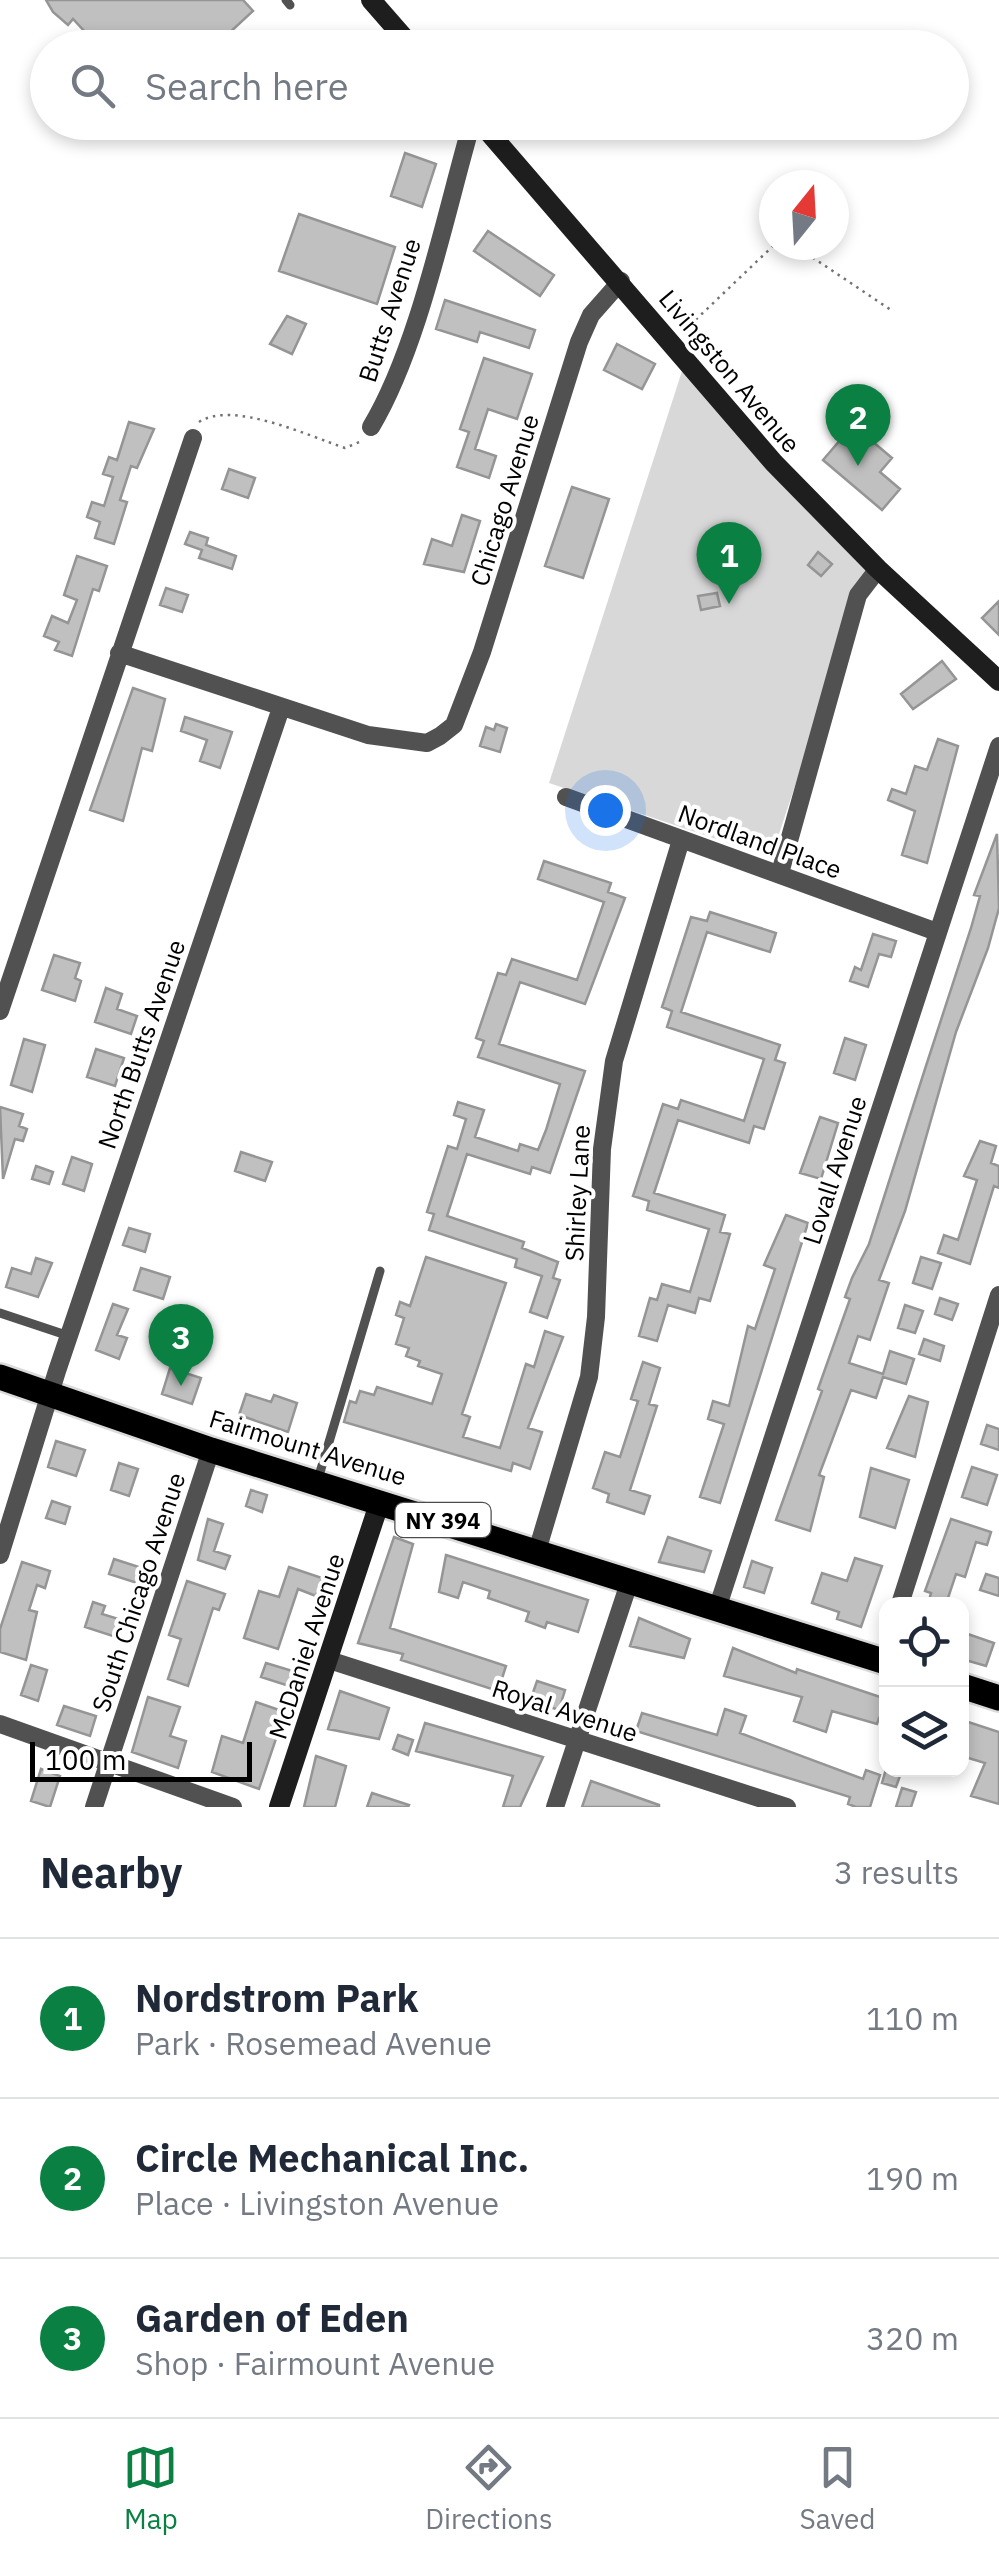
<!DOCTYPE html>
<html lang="en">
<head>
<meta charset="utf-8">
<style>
	body { margin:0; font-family:"IBM Plex Sans",sans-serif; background:#f2f2f3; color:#1f2937 }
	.controls { position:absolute; right:30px; bottom:30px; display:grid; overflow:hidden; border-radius:20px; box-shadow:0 5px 15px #0003 }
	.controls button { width:90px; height:90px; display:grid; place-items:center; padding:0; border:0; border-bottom:2px solid #e0e1e3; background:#fff; color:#1f2937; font:50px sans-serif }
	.compass { position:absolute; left:759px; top:170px; width:90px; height:90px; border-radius:50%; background:#fff; box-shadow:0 5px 15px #0003; rotate:18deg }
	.scale { position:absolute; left:30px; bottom:25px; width:222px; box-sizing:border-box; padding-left:10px; border:5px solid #000; border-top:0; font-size:28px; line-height:35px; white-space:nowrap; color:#000; -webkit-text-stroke:8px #fff; paint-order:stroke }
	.you { position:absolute; left:605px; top:810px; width:35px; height:35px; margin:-25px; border:8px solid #fff; border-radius:50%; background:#1a73e8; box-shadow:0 0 0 15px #1a73e833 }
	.badge { display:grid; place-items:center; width:65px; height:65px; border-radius:50%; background:#0b8043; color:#fff; font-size:32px; font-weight:700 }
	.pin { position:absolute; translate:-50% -82px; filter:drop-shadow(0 2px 5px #0008) }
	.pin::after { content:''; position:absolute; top:52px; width:35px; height:30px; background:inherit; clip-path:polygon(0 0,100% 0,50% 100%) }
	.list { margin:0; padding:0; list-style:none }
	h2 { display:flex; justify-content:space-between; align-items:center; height:130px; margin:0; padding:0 40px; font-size:42px }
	h2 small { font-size:32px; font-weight:400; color:#747a83 }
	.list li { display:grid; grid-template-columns:65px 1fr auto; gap:30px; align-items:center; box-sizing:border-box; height:160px; padding:0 40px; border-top:2px solid #e0e1e3 }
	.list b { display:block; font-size:38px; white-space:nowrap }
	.list p { margin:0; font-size:32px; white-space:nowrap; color:#747a83 }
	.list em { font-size:32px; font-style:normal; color:#747a83 }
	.icon { flex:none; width:55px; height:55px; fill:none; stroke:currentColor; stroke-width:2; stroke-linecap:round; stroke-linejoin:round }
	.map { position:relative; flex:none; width:999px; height:1807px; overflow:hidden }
	.search { position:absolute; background:#fff; box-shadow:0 5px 15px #0003; left:30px; right:30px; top:30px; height:110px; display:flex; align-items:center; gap:25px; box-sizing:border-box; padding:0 35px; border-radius:55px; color:#747a83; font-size:38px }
	.sheet { height:610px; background:#fff }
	nav { display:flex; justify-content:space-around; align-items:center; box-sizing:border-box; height:140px; border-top:2px solid #e0e1e3; background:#fff; font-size:28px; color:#747a83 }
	nav a { display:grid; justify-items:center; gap:5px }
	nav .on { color:#0b8043 }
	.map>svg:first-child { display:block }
	.green { fill:#d8d8d8 }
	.building { fill:#c0c0c0; stroke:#959595; stroke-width:2.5 }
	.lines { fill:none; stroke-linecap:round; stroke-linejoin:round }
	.primary-casing { stroke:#dbdbdb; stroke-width:30 }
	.path { stroke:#737373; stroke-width:2.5; stroke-dasharray:2.5 5; stroke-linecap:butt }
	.lane { stroke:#515151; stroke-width:9 }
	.street { stroke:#515151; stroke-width:18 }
	.secondary { stroke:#1e1e1e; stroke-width:20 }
	.primary { stroke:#000; stroke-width:25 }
	.labels { text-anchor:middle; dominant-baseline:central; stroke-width:8; stroke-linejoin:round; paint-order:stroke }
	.shield { fill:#fff; stroke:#4c4c4c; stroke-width:2.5 }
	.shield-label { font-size:22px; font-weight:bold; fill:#000 }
	.street-label { font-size:25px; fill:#000; stroke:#fff }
</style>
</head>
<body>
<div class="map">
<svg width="999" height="1807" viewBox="0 0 999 1807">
	<rect width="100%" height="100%" fill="#fff"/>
	<path class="green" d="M683,368L867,569L775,846L761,854L549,783Z"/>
	<path class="building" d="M46,0H243L253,11L213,48H100L73,19L68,25L53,12Z
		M405,153L436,164L422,207L391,196Z
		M299,214L395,247L377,304L279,271Z
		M488,231L554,275L540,296L474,251Z
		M445,300L535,330L529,348L480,332L477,342L436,329Z
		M287,316L306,324L292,354L270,344Z
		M617,344L655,364L642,389L604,370Z
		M484,358L532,374L517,419L488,409L475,449L496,456L489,478L457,467L469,432L460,429Z
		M129,422L154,429L137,468L131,466L120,500L127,502L114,544L95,538L100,522L87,517L92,502L104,506L113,477L103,474L109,457L117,460Z
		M853,425L892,458L880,472L900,489L882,510L823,460Z
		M229,469L255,478L248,498L222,489Z
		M572,487L609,499L583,578L545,566Z
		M462,515L480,521L464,572L424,564L432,539L452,546Z
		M190,532L208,538L206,545L236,556L232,569L199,558L202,550L185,544Z
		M818,552L832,564L821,576L808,565Z
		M77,556L107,566L99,591L93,589L72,656L55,650L59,642L44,636L52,616L68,623L77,600L64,595Z
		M166,588L188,595L182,612L160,605Z
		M717,593L720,606L701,610L698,596Z
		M999,601V635L982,618Z
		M942,661L956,679L913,709L901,694Z
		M133,688L165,699L152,751L142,748L123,821L90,810Z
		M185,717L232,732L220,768L200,761L207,740L181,731Z
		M496,724L507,728L500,752L480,746L486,727L494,730Z
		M938,739L958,746L927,863L902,855L915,811L888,800L892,789L906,794L915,766L927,770Z
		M997,834L999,908L988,948L956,1032L905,1211L879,1280L889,1283L870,1340L858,1336L849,1363L883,1374L890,1351L914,1359L906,1384L883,1377L876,1398L851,1390L819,1475L824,1477L810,1531L776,1520L822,1391L818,1389L850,1299L845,1297L852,1278L869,1244L925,1069L971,928L980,896L974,895Z
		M544,861L611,883L608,892L625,898L585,1004L520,982L499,1044L585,1071L550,1173L532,1167L530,1174L467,1154L447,1216L524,1242L522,1248L558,1262L553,1278L560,1280L547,1318L530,1312L542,1276L515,1267L517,1259L429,1230L434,1214L427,1212L448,1146L457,1149L466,1119L454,1115L458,1102L484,1110L475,1137L518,1151L520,1144L538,1150L546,1130L560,1084L478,1057L484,1041L476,1038L498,973L506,975L512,959L577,980L604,902L538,879Z
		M710,912L776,933L770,952L707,932L681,1012L780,1045L775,1060L785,1063L764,1129L754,1126L749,1143L678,1120L654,1193L725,1215L720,1232L730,1234L710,1301L699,1298L695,1313L668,1305L657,1341L639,1336L650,1298L657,1300L662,1284L690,1292L709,1229L647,1210L649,1201L633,1196L663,1104L678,1109L681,1100L744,1121L764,1059L667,1027L672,1011L662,1007L691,917L707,921Z
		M873,934L896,941L891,957L879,954L868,987L850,981L855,967L861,970Z
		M54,955L80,963L75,978L81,981L75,1001L42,990Z
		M106,988L122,994L117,1009L137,1016L131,1034L95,1022Z
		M845,1038L866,1045L855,1080L834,1073Z
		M24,1039L45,1045L32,1092L11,1085Z
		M96,1049L124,1058L115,1086L87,1077Z
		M0,1107L23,1114L19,1126L27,1129L23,1141L15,1139L3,1179Z
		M820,1117L838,1123L821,1179L800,1173Z
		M980,1141L996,1146L991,1163L999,1166V1188L994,1186L970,1264L938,1253L944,1235L958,1240L977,1180L964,1176Z
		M241,1152L272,1162L265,1181L235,1171Z
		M72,1157L92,1164L84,1191L63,1184Z
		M36,1166L53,1172L49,1184L32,1179Z
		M786,1215L808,1223L720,1503L700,1497L724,1424L708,1419L713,1401L729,1406L748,1326L755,1329L775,1269L764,1265Z
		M129,1228L150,1234L145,1252L123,1245Z
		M426,1257L506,1283L462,1414L470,1417L463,1437L500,1448L526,1364L534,1367L545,1331L563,1337L528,1428L542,1432L530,1469L513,1463L511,1471L344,1422L350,1401L356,1403L360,1391L374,1395L377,1387L432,1404L442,1374L418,1366L420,1361L406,1356L409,1348L396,1344L404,1318L396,1315L400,1302L410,1306Z
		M921,1257L941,1263L932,1289L913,1283Z
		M36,1258L52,1263L38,1297L6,1287L12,1268L31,1274Z
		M141,1268L170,1277L163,1299L134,1290Z
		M940,1298L958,1304L952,1320L935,1314Z
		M113,1304L128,1309L117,1335L127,1338L119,1359L96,1350Z
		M905,1305L923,1311L915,1333L898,1328Z
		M924,1339L944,1346L940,1361L919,1354Z
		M643,1362L660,1368L649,1404L657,1406L630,1490L650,1496L644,1514L607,1502L609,1494L593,1488L605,1452L620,1457L638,1401L631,1399Z
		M170,1368L201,1378L192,1404L162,1394Z
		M246,1394L271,1402L274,1395L297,1403L288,1432L239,1415Z
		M909,1396L928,1402L915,1457L887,1448Z
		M987,1425L999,1429V1450L981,1444Z
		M56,1441L85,1450L76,1476L48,1467Z
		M119,1463L138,1469L129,1496L111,1490Z
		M972,1467L997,1475L987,1505L962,1497Z
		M871,1468L909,1480L895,1528L860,1517Z
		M251,1490L267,1495L262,1512L246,1506Z
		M52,1501L70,1507L65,1524L46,1518Z
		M208,1519L223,1524L214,1551L230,1556L225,1569L198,1560Z
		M951,1519L991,1532L987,1545L976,1542L965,1577L956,1574L946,1604H928L931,1593L925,1591Z
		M394,1537L413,1544L390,1628L506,1666L498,1691L401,1660L403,1654L358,1643Z
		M668,1537L711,1551L704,1572L659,1562Z
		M446,1555L588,1600L578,1632L547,1622L545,1628L526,1621L529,1612L488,1598L490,1591L463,1582L458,1598L439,1592Z
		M855,1558L882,1566L861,1627L837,1619L839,1612L812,1603L822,1573L847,1581Z
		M114,1559L142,1568L137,1583L109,1574Z
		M752,1561L772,1568L764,1593L744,1587Z
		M22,1562L50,1571L45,1588L37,1585L29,1610L37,1612L26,1660L0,1652V1629Z
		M289,1567L322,1578L316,1596L298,1589L278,1649L244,1638L259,1591L279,1597Z
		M986,1574L999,1578V1596L980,1590Z
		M187,1581L225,1594L219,1610L213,1608L188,1686L168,1679L181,1639L169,1635Z
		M93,1602L105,1606L102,1614L125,1621L119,1638L85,1627Z
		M639,1618L690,1639L684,1658L630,1646Z
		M962,1632L994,1643L986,1666L962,1659Z
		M733,1648L796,1673L797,1669L886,1699V1720L879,1718L877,1724L832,1711L826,1732L794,1721L802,1697L724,1676Z
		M266,1663L296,1672L292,1687L261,1677Z
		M31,1665L47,1670L38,1701L21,1695Z
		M537,1681L565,1690L559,1710L530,1701Z
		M340,1691L389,1708L379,1739L328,1729Z
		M148,1697L180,1707L170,1736L186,1741L178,1768L132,1752Z
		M256,1702L285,1712L259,1789L212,1772L222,1736L243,1743Z
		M64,1706L96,1716L90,1736L57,1725Z
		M725,1709L746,1716L740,1733L863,1779L866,1770L880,1775L870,1807H856L848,1804L850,1797L636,1731L642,1713L717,1735Z
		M962,1720L999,1732V1804L971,1796L985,1763L962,1756Z
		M425,1723L543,1757L520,1807H503L513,1776L416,1751Z
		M398,1735L413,1740L408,1755L393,1749Z
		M316,1756L346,1766L335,1807H304Z
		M41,1769L60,1776L50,1807L31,1801Z
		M886,1769L901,1773L896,1787L882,1783Z
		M591,1781L659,1805V1807H582Z
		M902,1788L916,1792L911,1807H896Z
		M372,1793L409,1805L408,1807H367Z"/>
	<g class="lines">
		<defs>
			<path id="primary" d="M0,1377L211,1450L886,1662
				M962,1686L999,1698"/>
		</defs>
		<use href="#primary" class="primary-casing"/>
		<path class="path" d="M794,245L891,310
			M685,330L774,245
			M199,422C232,400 309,436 345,448L362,441"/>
		<path class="lane" d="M286,0L290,5
			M0,1313L69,1336
			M318,1479L380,1271"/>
		<path class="street" d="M371,427C419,347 445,215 472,122
			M119,653L368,735L427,743L440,736L454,725L482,652L579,342L591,315L621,281
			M566,797L937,932
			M780,873L858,595L878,569
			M0,1011L193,438
			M537,1551L589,1377L596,1317L602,1149L614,1061L681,840
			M0,1555L57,1371L281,708
			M900,1604L999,1295
			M717,1609L999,746
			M329,1660L787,1807
			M0,1724L233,1807
			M94,1807L211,1450
			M555,1807L630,1580"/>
		<path class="secondary" d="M371,0L413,48
			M480,122L774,463L878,569L999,681
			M279,1807L380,1501"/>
		<use href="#primary" class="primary"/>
	</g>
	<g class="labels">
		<rect class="shield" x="395.5" y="1503" width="95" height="34" rx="8"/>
		<g class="shield-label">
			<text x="443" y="1520">NY 394</text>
		</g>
		<g class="street-label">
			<text transform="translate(389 310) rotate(-72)">Butts Avenue</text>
			<text transform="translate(730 371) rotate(50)">Livingston Avenue</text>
			<text transform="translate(504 500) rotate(-73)">Chicago Avenue</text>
			<text transform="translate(760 841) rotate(20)">Nordland Place</text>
			<text transform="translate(141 1044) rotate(-71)">North Butts Avenue</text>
			<text transform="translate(834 1170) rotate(-72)">Lovall Avenue</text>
			<text transform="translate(577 1193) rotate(-87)">Shirley Lane</text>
			<text transform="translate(308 1447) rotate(17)">Fairmount Avenue</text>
			<text transform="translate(138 1592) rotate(-72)">South Chicago Avenue</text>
			<text transform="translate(306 1646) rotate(-72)">McDaniel Avenue</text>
			<text transform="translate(565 1710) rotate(18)">Royal Avenue</text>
		</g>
	</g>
</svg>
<div class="controls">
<button><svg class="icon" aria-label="locate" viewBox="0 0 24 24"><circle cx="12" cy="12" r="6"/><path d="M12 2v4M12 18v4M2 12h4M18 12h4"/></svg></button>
<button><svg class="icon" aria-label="layers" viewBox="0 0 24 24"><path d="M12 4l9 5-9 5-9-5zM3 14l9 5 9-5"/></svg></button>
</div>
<svg class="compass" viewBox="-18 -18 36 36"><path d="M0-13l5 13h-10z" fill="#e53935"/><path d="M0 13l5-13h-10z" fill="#747a83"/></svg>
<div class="scale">100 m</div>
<div class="you"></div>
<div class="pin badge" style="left:729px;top:604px">1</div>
<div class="pin badge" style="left:858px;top:466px">2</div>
<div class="pin badge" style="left:181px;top:1386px">3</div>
<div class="search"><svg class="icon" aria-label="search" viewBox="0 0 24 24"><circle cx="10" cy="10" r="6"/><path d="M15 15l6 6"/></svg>Search here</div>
</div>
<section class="sheet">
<h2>Nearby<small>3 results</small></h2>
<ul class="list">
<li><span class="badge">1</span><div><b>Nordstrom Park</b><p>Park · Rosemead Avenue</p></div><em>110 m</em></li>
<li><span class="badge">2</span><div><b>Circle Mechanical Inc.</b><p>Place · Livingston Avenue</p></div><em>190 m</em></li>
<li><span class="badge">3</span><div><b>Garden of Eden</b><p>Shop · Fairmount Avenue</p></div><em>320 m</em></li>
</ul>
</section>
<nav>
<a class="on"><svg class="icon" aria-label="map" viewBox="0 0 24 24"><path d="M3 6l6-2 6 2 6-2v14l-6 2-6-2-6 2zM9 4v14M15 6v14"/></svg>Map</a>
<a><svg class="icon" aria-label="directions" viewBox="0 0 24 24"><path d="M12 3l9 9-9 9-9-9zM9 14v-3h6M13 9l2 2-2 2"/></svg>Directions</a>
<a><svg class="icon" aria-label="saved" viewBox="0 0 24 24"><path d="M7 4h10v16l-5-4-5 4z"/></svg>Saved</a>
</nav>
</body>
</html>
